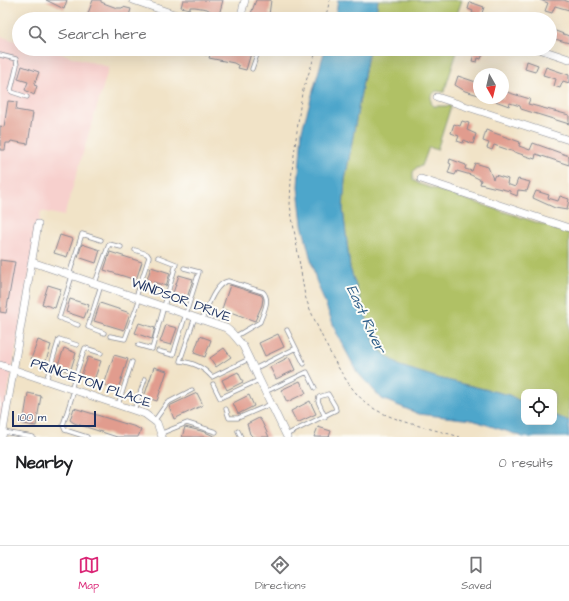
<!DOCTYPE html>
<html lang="en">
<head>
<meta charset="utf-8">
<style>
	body { margin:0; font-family:"Architects Daughter",sans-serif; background:#f6f6f6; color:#202124 }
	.controls { position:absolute; right:12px; bottom:12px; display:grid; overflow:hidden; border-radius:8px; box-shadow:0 4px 16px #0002 }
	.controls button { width:36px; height:36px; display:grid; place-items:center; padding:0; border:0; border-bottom:1px solid #e0e0e0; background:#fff; color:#202124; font:20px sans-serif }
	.compass { position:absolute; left:473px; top:68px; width:36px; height:36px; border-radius:50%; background:#fff; box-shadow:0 4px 16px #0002; rotate:172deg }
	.scale { position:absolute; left:12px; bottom:10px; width:84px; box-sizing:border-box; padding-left:4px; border:2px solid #1b2f5e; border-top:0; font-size:11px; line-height:14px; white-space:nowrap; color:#1b2f5e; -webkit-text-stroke:3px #fdfcf7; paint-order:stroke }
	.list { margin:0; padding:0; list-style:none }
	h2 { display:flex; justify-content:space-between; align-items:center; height:52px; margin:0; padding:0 16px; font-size:17px }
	h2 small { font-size:13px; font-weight:400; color:#757577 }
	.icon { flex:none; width:22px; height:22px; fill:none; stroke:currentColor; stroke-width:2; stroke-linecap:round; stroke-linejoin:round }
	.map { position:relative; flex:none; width:569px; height:437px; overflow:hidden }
	.search { position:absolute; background:#fff; box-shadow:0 4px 16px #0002; left:12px; right:12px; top:12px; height:44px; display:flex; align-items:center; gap:10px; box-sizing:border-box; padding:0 14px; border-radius:22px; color:#757577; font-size:15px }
	.sheet { height:108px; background:#fff }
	nav { display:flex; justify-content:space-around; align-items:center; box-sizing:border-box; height:56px; border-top:1px solid #e0e0e0; background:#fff; font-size:11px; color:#757577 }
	nav a { display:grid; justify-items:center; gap:2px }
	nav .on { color:#db2777 }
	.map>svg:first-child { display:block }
	.built { fill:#f7d0cd }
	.green { fill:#b0c165; stroke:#667862 }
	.water { fill:#4ea6cb; stroke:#346a94 }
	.building { fill:#e19c8e }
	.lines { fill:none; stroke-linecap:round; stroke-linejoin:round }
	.service-casing { stroke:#868992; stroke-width:5 }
	.minor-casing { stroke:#868992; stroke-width:8 }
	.path { stroke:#868992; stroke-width:1; stroke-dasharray:3 3; stroke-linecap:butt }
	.service { stroke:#fff; stroke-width:3.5 }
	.minor { stroke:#fff; stroke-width:7 }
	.labels { text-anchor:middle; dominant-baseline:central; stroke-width:4; stroke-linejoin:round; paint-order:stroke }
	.street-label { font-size:14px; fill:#1b2f5e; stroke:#fdfcf7 }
	.water-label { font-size:15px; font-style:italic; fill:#2f5f8a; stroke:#fdfcf7 }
</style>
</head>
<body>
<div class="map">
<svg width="569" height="437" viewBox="0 0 569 437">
	<rect width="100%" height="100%" fill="#fdfcf7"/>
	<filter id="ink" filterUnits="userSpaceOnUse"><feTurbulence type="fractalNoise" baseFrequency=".025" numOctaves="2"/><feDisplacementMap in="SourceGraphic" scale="8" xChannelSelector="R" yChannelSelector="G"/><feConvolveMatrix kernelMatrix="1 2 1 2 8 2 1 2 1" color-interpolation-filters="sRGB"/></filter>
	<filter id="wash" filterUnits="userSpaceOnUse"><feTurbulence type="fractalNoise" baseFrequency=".012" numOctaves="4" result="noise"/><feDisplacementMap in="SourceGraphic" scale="16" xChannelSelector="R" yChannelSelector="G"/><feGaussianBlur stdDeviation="0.9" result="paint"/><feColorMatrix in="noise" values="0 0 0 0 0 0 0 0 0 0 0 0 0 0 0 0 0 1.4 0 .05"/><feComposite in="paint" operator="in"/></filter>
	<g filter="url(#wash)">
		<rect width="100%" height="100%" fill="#f1e3c7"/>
		<path class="built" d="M0,36L19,42V49H44L109,67L64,216L41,211L0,437Z"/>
		<path class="green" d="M378,0H462L457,14L448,15L445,19H375Z
			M369,49H458L444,92L436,91L431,96V102L433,106H451L437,150L429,147L422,166L417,167L413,172V180L419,184L569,233V421L554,415V392H524V403L509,395L438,378L400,366L376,347L350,268L343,209L345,180Z"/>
		<path class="water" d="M338,0H378L375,19H335Z
			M325,49H369L345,180L343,209L350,268L376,347L400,366L438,378L509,395L524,403V422H554V415L569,421V437H524L472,420L419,414L382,399L357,372L337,334L316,280L302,224L298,187L302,130Z"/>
		<g id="blocks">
			<path class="building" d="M46,0H67L64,9Z
				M93,0H101V2L106,4L117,8H122L123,7L131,9L128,19L96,17L95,19L87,16Z
				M183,0H223L219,15L211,14L212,12L207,9L195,7H190V9L181,7Z
				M256,0H271L269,15L278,17V19H249Z
				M540,0H564L569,2V10L555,6L552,13L545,11L548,3Z
				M470,2L484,7L481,16L472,13L473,11L468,9Z
				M553,30L569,36V43L555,39L556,37L551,35Z
				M212,49H248L252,50L246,70L238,68L239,66L234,63L209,58Z
				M463,49H485L481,59L478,58L477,62L472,61L474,54Z
				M527,61L538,65L535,72L525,69Z
				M22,66L39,72L34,85L37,86L34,95L25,90L28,82L18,79Z
				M546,67L569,75V83L563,81L560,88L554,86L556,79L543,75Z
				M458,76L479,83V95L465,91L455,85Z
				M503,91L530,99L528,104L569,115V124L521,109L520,106L510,103L509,106L490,99L503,98Z
				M8,101L17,102L16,110L33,113L28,144L11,141L10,143H6L5,150H0V126L4,127Z
				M462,121L469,123L467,130L476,134L473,144L464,140L463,143L457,141L459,136L451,133L454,124L460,126Z
				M486,130L520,142L519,146L530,150L533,143L569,156V165L536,154L535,159L494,145L492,150L487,148L489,143L483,141Z
				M450,159L466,165L465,169L472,171L475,163L488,167L493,179L495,175L508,179L507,184L515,187L518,179L530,182L527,191L518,190L517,196L510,193V191L480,184L481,180L471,175L457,171L455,175L448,173L451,164L449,163Z
				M536,191L549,195L548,198L558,201L560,196L569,199L567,210L555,208L533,198Z
				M60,235L73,239L67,257L54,253Z
				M82,244L100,250L96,263L78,257Z
				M110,252L142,262L136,280L104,270Z
				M0,260L15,262L6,313L0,312Z
				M151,267L170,273L166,286L147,280Z
				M179,275L193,279L187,298L173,293Z
				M48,285L61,289L55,308L42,304Z
				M230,285L261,295L263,298L262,305L255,321L222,309Z
				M70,299L89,305L84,318L66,312Z
				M100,303L130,313L124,330L94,321Z
				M139,323L155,328L152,339L135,333Z
				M166,325L177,328L171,345L160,342Z
				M278,334L284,347L265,356L259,343Z
				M200,336L211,340L205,357L194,353Z
				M38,340L51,345L45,364L31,359Z
				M64,348L76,353L70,372L57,368Z
				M224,348L231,357L216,367L210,358Z
				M114,355L128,359L118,389L104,385Z
				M88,357L101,361L94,380L81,376Z
				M289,357L295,370L276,379L270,367Z
				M154,367L167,371L157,401L144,397Z
				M238,372L243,382L227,390L222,380Z
				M300,381L306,393L287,402L281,390Z
				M28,393L41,396L36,426L23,424Z
				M197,393L203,405L174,419L169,406Z
				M249,395L254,406L238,414L233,403Z
				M310,401L316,414L297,423L291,411Z
				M74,408L136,427L141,430L138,437H117L74,423L70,420Z
				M259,418L262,422L269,437H253L250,434L247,424Z
				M185,427L205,432L216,437H182Z
				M318,427L331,431L329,437H314Z"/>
		</g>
	</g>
	<g filter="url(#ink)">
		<use href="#blocks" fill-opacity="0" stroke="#868992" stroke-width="1"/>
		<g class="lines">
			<defs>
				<path id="service" d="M206,53L207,49
					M0,55L16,59L17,65L11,90L12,92L27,97
					M252,69L259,49
					M135,250L147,254L149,257L136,297
					M69,275L82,234L101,240
					M72,276L59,318L78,325
					M95,283L109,244L121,247
					M101,285L88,327L104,333
					M195,317L180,361C194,363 203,367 212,377L249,359
					M202,319C207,309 215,283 228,281L263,292C271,300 263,313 260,322L236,336
					M287,330L304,364
					M110,336L125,339L140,298
					M138,345L152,349L176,264L158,257
					M158,351L173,355L199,272L184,268
					M254,369L296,348
					M46,381L59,339L77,345
					M213,384L220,398L259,380
					M71,389L85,348L101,353
					M74,390L63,425L65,430L87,437
					M265,392L307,372L315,388
					M118,405L132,362
					M226,409L229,418H238L271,404
					M134,410L145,379
					M155,420L167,403L192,390
					M238,431L241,437
					M3,432L33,437
					M162,433L187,423L216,432
					M286,435L336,410L335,406L328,394L319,397L318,401L325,417"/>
				<path id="minor" d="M133,0L188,19
					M240,19L245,0
					M539,49L569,59
					M437,97L569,140
					M421,179L569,228
					M32,262L226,328L232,333L243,346L287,437
					M0,365L145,414L157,423L162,437
					M2,437L38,224"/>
			</defs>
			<use href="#service" class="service-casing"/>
			<use href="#minor" class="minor-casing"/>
			<path class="path" d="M325,19L330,0
				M317,49L302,93L300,107L291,179L290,205L305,296L309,307C322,337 345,391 373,408C395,422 434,429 460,437"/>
			<use href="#service" class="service"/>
			<use href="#minor" class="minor"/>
		</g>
	</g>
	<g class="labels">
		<g class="street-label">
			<text transform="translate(181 300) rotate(20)">WINDSOR DRIVE</text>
			<text transform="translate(91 383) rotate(19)">PRINCETON PLACE</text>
		</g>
		<g class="water-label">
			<text transform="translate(366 319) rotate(65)">East River</text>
		</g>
	</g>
</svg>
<div class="controls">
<button><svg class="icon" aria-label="locate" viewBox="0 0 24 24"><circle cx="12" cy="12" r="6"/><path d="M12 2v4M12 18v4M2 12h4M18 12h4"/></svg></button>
</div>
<svg class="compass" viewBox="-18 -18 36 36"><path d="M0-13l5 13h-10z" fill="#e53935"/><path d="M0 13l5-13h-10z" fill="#757577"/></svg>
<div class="scale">100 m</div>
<div class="search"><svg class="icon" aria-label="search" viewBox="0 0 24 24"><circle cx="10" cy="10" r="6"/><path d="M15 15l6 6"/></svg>Search here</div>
</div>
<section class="sheet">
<h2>Nearby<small>0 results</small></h2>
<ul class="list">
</ul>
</section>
<nav>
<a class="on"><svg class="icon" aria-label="map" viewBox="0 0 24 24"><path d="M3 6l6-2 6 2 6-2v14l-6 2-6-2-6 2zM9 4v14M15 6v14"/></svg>Map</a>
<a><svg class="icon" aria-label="directions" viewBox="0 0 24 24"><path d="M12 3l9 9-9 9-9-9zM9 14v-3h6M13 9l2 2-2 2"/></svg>Directions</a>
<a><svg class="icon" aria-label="saved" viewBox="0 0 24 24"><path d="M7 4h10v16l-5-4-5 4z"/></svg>Saved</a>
</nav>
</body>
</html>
